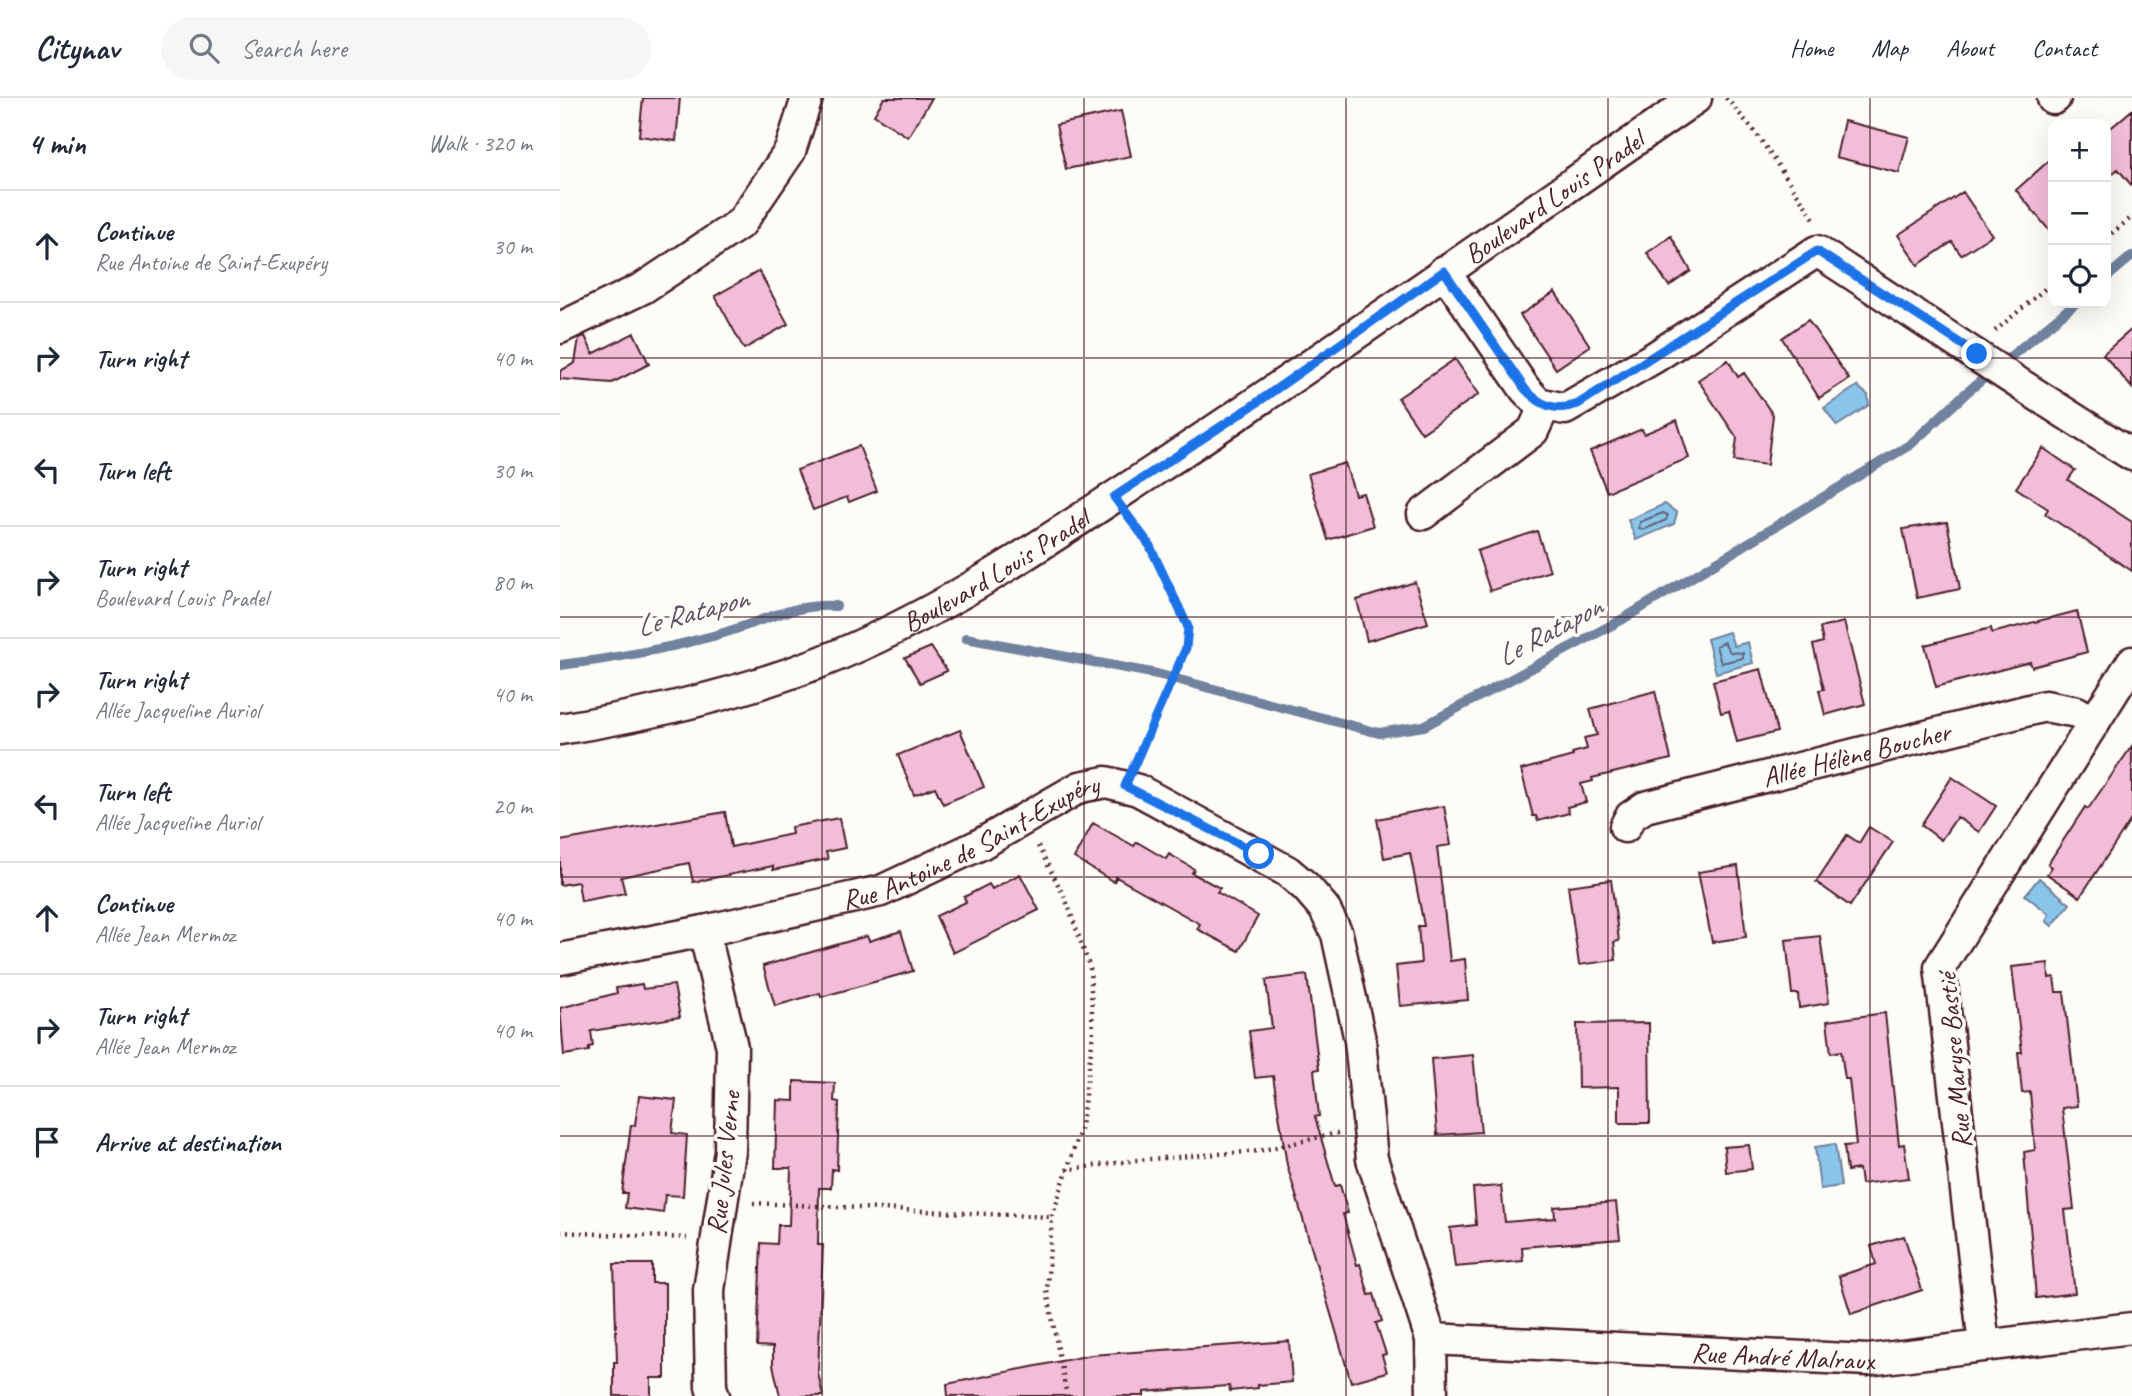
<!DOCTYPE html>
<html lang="en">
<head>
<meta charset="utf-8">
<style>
	body { margin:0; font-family:Caveat,sans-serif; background:#f6f6f7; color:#1f2937 }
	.controls { position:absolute; right:21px; top:21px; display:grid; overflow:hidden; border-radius:14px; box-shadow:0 7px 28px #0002 }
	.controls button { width:63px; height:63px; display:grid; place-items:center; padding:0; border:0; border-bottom:2px solid #e0e1e3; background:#fff; color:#1f2937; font:35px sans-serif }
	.stop { position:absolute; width:21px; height:21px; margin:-16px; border:5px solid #1a73e8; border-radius:50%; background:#fff }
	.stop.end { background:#1a73e8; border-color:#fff; box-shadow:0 2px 7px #0008 }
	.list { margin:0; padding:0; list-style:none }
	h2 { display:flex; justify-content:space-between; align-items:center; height:91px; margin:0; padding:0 28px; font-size:30px }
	h2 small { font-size:23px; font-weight:400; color:#747a83 }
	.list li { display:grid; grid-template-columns:46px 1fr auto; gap:21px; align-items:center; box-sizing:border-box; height:112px; padding:0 28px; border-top:2px solid #e0e1e3 }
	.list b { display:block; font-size:26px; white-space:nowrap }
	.list p { margin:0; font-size:23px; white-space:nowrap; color:#747a83 }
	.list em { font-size:23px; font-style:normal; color:#747a83 }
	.icon { flex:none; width:38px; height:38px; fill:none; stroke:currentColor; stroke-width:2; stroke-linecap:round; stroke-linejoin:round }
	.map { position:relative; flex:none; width:1572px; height:1298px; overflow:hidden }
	header { display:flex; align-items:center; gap:42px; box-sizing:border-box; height:98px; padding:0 35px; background:#fff; border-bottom:2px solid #e0e1e3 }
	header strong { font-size:33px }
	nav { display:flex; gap:38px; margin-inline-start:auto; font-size:24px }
	.search { width:490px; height:63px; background:#f6f6f7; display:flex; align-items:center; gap:18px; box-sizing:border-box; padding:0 24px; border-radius:38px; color:#747a83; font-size:26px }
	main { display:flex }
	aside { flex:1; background:#fff }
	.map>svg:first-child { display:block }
	.water { fill:#89c4e9; stroke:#70829d; stroke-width:2 }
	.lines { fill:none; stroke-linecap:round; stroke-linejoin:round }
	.shore { stroke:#636177; stroke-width:2 }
	.stream { stroke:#70829d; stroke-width:10 }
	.building { fill:#f2bdd7; stroke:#4a1f2b; stroke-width:2 }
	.street-casing { stroke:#4a1f2b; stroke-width:35 }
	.path { stroke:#4a1f2b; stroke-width:4.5; stroke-dasharray:2 5; stroke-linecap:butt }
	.street { stroke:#fdfcf7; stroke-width:30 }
	.route { stroke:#1a73e8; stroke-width:9 }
	.grid { fill:none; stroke:#4a1f2b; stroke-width:2; stroke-opacity:0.55 }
	.labels { text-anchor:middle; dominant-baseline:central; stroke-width:7; stroke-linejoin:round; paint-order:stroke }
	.street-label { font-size:28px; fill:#4a1f2b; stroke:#fdfcf7 }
	.water-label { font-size:30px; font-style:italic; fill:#5d5164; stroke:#fdfcf7 }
</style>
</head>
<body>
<header>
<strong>Citynav</strong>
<div class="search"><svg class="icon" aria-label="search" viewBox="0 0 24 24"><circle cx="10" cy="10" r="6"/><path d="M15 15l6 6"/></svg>Search here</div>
<nav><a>Home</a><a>Map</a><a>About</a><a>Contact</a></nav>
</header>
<main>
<aside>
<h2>4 min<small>Walk · 320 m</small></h2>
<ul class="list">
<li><svg class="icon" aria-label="ahead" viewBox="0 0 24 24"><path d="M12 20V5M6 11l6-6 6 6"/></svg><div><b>Continue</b><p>Rue Antoine de Saint-Exupéry</p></div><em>30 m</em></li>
<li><svg class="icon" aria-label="right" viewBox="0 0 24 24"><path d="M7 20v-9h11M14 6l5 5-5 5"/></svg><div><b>Turn right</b></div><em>40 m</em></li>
<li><svg class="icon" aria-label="left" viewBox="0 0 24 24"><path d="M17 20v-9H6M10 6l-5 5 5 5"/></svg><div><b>Turn left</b></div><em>30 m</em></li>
<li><svg class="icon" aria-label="right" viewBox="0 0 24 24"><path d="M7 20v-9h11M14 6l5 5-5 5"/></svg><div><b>Turn right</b><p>Boulevard Louis Pradel</p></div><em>80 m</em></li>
<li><svg class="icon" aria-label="right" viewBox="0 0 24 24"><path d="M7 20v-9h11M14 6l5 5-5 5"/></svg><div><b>Turn right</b><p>Allée Jacqueline Auriol</p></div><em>40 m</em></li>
<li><svg class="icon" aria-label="left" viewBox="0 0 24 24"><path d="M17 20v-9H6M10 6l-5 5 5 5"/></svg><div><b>Turn left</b><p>Allée Jacqueline Auriol</p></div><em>20 m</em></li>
<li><svg class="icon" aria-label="ahead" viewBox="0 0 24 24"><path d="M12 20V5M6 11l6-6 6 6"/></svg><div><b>Continue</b><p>Allée Jean Mermoz</p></div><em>40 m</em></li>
<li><svg class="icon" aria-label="right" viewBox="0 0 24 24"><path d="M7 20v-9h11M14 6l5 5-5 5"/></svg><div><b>Turn right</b><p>Allée Jean Mermoz</p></div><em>40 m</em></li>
<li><svg class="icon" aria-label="arrive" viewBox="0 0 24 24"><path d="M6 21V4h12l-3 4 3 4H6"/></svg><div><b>Arrive at destination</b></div></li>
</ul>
</aside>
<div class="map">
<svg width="1572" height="1298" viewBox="0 0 1572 1298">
	<rect width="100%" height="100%" fill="#fdfcf7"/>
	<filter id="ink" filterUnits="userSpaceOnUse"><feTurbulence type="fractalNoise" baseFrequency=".0143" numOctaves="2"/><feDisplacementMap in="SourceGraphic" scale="14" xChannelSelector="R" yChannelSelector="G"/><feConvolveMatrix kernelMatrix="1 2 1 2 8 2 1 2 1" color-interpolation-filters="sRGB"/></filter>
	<g filter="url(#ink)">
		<path class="water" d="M1297,288L1308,297L1309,307L1277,328L1264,310Z
			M1105,406L1117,415L1114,426L1076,442L1068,422Z
			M1169,534L1174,548L1188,544L1193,565L1156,575L1147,541Z
			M1479,780L1510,806L1492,828L1486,823L1489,816L1465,797Z
			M1275,1046L1281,1088L1260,1091L1255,1049Z"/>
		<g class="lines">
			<path class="shore" d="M1103,415L1108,417L1106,422L1083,432L1079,430L1080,424Z
				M1164,544L1170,554L1183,555V560L1161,565L1156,548Z"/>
			<path class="stream" d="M1546,180L1572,158
				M406,540L597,576L819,635L864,628L1063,521L1351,346L1406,295L1516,205
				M0,567C52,561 102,552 153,538C195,527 231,505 276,508"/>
		</g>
		<path class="building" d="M83,0H120L116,43L79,38Z
			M324,0H372L348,39L314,17Z
			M1572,12V88L1558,71L1546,81V34Z
			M561,13L571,58L506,71L496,27Z
			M1284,23L1349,39L1339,75L1276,59Z
			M1493,59V137L1456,92Z
			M1403,94L1432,137L1401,157L1392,144L1358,167L1338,137Z
			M1111,138L1131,173L1109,188L1087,155Z
			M199,173L228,226L184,251L155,198Z
			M995,194L1030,248L996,271L960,217Z
			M1248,222L1289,281L1259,300L1222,240Z
			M1572,231V290L1543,256Z
			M74,235L89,266L52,285L0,281V273L15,265L19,240L25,238L33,256Z
			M895,261L919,296L862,335L838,300Z
			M1168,262L1178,279L1184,275L1213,317L1207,367L1174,363L1177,340L1138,282Z
			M1117,322L1129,360L1047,394L1030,353L1082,331L1084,336Z
			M299,348L317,393L289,404L287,399L253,412L237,372Z
			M1483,350L1515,372L1508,382L1572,424V473L1485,416L1488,411L1456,390Z
			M785,365L795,397L803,395L813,428L768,442L748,376Z
			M1387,424L1400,491L1357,500L1343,431Z
			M977,433L990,473L930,493L917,453Z
			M855,484L868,525L807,543L797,502Z
			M1517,513L1527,554L1472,569L1470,564L1376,589L1365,547L1431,530L1432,535Z
			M1284,524L1305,606L1265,617L1259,592L1264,591L1253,547L1263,544L1260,530Z
			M371,549L387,573L360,585L345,560Z
			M1201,571L1217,634L1177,644L1169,613L1161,615L1153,583Z
			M1095,593L1111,661L1032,680L1033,683L1021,686L1026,704L1007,709L1009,715L978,723L976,718H973L961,672L1013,658L1012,655L1027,651L1024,640L1037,637L1030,611Z
			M400,632L424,689L383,706L375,689L354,697L338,657Z
			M1572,648V720L1520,799L1487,776L1492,769L1488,766L1525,709L1528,711Z
			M1392,679L1436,708L1419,734L1397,719L1381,742L1361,727Z
			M884,708L891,747L877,749L890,863L905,861L908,902L840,908L836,868L861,865L858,828H864L850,755L824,760L817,721Z
			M165,714L171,749L232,736L231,729L279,720L285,750L266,754L268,761L213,772V768L133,784L129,765L61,779L65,795L21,803L18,784L0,787V743Z
			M533,725L574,748L577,744L606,761L609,756L621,763L634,771L632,775L660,790L657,794L698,818L679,853L637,831L640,826L556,779L554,784L514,760Z
			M1309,729L1333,744L1290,808L1256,784L1287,737L1299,745Z
			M1178,768L1186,839L1152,844L1138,774Z
			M460,776L479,812L393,855L376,818L406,804L404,799L429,786L432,791Z
			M1051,782L1059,843L1054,844L1056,862L1019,867L1008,788Z
			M341,833L353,873L261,899L260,895L215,908L203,868L307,838L309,843Z
			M1260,838L1269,905L1239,910L1238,896H1232L1226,842Z
			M1488,865L1489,880L1494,879L1496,894H1504L1517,1008L1502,1010L1514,1111L1505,1112L1515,1195L1476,1200L1464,1054L1475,1052L1470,994L1462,995L1458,954H1462L1452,869Z
			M747,877L759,971L754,972L759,1018L755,1019L775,1088L780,1087L788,1115L783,1116L797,1167L800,1166L809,1197L814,1196L822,1223L816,1225L826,1256L822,1257L827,1274L791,1284L727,1067L713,978L695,980L689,933L712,930L706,882Z
			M82,886L83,891L114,887L120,919L31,933L33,948L29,949V953L4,957L0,910L57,895L56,890Z
			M1325,915L1339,1047L1344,1046L1349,1080L1301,1086L1299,1071L1287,1073L1284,1048L1296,1047L1289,981H1285L1281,953L1271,955L1267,923Z
			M1089,925L1090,1025H1059V989L1018,990L1017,926Z
			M913,957L921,1034L877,1037L871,961Z
			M234,983L275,985L274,1003L279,1004L277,1072L272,1071L271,1090H259L258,1147H263L258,1275L263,1298H220L213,1267V1249L197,1248L201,1145L217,1146L218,1127H229L231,1070H215L217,1002L234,1003Z
			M79,998L116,1002L112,1035L127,1037L123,1098L105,1097L103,1115L65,1110L67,1095H62L71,1027H75Z
			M1189,1047L1192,1071L1166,1074L1164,1049Z
			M941,1088L945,1124L995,1120L994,1109L1056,1104L1060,1141L962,1149L963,1163L895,1169L890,1130L916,1127L913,1090Z
			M1344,1138L1362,1192L1291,1216L1279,1178L1316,1166L1311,1148Z
			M54,1166H92V1185H105V1280H91V1298H54V1264H57Z
			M729,1243L732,1284L698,1287V1290L670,1293L669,1288L622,1291L584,1294V1298H388L387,1286L531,1257Z"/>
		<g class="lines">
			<defs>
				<g id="street">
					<path d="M1493,1L1495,0"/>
					<path d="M884,173L965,291L978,305L1005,311L1095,259L1257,153C1363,221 1465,292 1572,357"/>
					<path d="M0,230L83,190L181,125L230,53L247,0"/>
					<path d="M863,416L973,333L985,307"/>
					<path id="s1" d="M0,631C88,617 178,596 261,564C382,516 490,441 598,370C780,250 957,123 1136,0"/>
					<path id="s2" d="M1065,729L1070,719L1085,709L1485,608L1517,614L1534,625"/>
					<path d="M144,833L172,949L170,1053L149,1192L151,1289L154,1298"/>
					<path id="s3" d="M0,861L144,833L321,793L419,747L520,689L546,684L578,692L727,773L746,789L764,810L777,836L800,942L812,1061L871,1241L872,1298"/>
					<path id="s4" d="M871,1241L1308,1262L1572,1230"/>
					<path d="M1424,1247L1380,869L1572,564"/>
				</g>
			</defs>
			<use href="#street" class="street-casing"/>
			<path class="path" d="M1166,0L1196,35L1255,122
				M1546,140L1572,119
				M1435,233L1493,184
				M571,422C584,440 627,513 628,532C629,562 589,630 576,661
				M478,748L506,802L530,870L533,937L521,1029L492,1119L487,1193L507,1298
				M506,1072L577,1062L699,1053L778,1035
				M193,1105L492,1119
				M0,1134L127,1140"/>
			<use href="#street" class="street"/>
		</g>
	</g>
	<g class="lines" filter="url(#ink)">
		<path class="route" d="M699,756L565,688L626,550L628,529L589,446L554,399L695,306L884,173L965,291C981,308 995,314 1018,306L1257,153L1417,256"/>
	</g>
	<path class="grid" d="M262,0V1298M524,0V1298M786,0V1298M1048,0V1298M1310,0V1298M0,260H1572M0,519H1572M0,779H1572M0,1038H1572"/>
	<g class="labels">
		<g class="street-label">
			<text stroke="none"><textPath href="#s1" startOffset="1139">Boulevard Louis Pradel</textPath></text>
			<text stroke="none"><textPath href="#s1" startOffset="467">Boulevard Louis Pradel</textPath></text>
			<text stroke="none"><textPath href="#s2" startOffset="247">Allée Hélène Boucher</textPath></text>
			<text stroke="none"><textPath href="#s3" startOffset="430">Rue Antoine de Saint-Exupéry</textPath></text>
			<text transform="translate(1394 963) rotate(-95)">Rue Maryse Bastié</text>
			<text transform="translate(163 1065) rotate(-84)">Rue Jules Verne</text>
			<text stroke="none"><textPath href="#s4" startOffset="352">Rue André Malraux</textPath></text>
		</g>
		<g class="water-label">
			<text transform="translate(132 514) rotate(-15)">Le Ratapon</text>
			<text transform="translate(989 533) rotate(-28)">Le Ratapon</text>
		</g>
	</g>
</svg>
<div class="controls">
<button>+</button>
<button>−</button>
<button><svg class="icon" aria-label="locate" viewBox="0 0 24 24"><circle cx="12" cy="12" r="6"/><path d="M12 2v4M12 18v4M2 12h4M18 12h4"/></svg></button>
</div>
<div class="stop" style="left:699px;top:756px"></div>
<div class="stop end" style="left:1417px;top:256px"></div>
</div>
</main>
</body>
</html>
